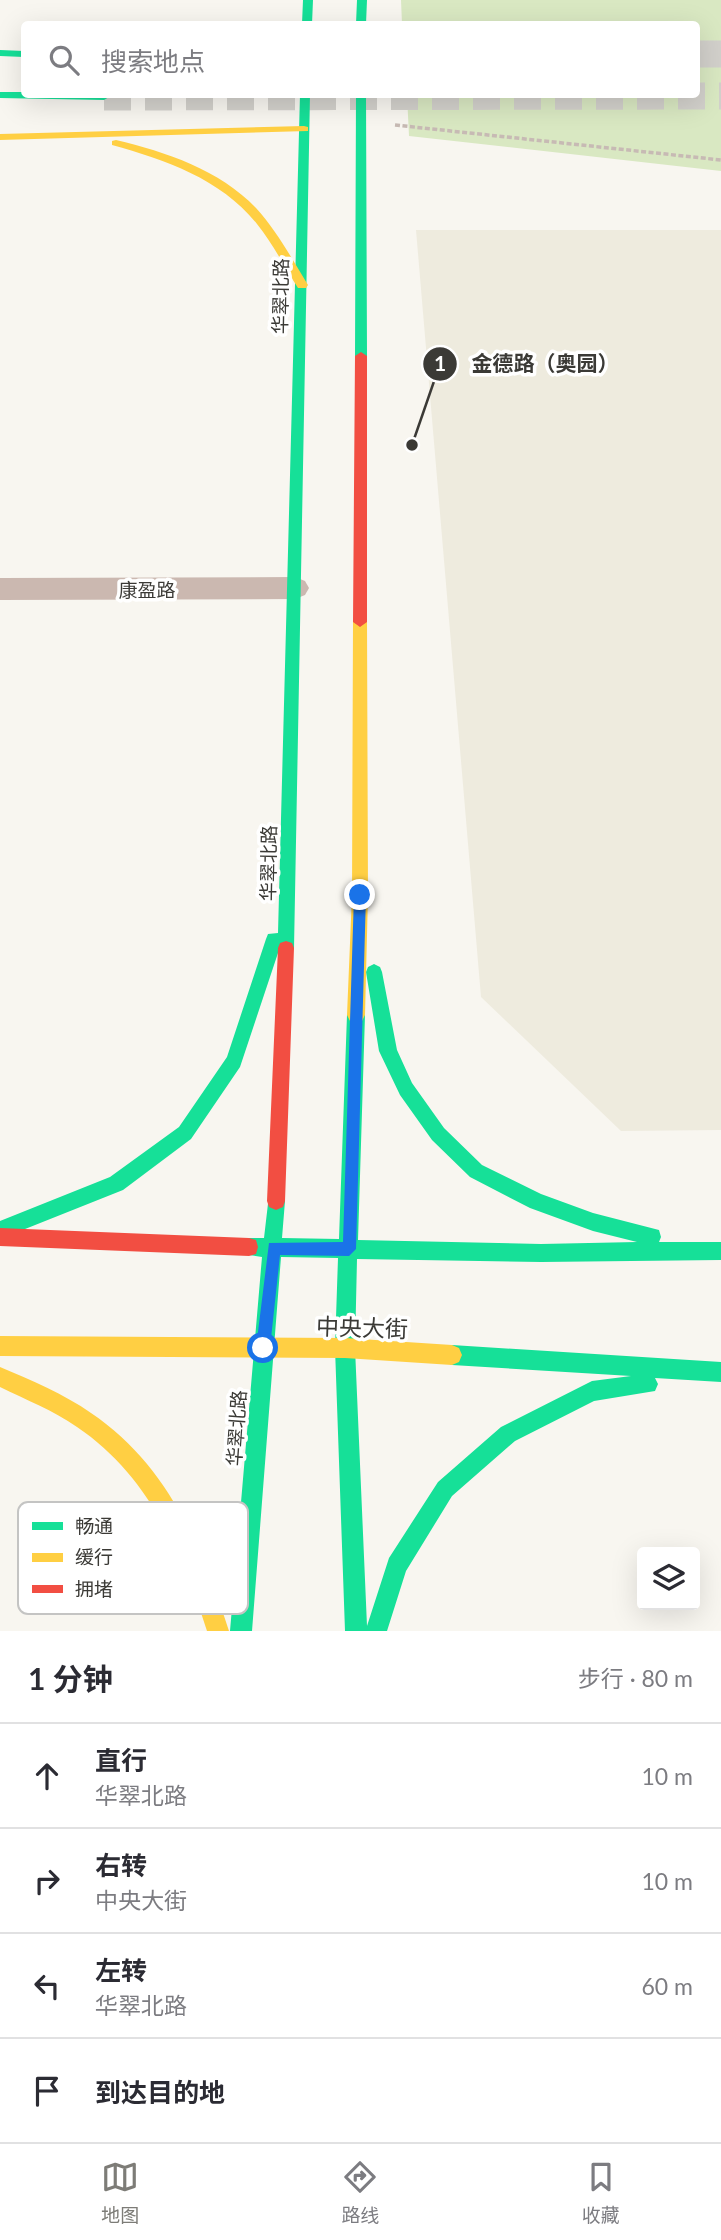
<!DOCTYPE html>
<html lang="zh">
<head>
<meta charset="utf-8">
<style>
	body { margin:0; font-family:Lato,"Noto Sans SC",sans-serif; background:#f2f2f3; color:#2b2b33 }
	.controls { position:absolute; right:21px; bottom:21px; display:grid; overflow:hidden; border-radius:7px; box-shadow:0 7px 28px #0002 }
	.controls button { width:63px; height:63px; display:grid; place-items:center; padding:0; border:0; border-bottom:2px solid #e1e1e2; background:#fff; color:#2b2b33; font:35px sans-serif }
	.stop { position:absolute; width:21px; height:21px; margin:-16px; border:5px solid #1a73e8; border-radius:50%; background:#fff }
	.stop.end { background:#1a73e8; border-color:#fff; box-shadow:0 2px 7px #0008 }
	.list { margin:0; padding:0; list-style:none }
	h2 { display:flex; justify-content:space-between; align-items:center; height:91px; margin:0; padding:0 28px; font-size:30px }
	h2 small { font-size:23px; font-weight:400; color:#7c7c81 }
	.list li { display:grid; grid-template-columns:46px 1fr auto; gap:21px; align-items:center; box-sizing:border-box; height:105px; padding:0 28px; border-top:2px solid #e1e1e2 }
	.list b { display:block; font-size:26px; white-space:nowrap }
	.list p { margin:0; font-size:23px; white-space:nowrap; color:#7c7c81 }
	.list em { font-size:23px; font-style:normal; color:#7c7c81 }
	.icon { flex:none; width:38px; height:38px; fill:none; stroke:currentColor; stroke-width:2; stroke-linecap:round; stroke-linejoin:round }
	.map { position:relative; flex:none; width:721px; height:1631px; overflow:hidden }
	.search { position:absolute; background:#fff; box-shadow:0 7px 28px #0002; left:21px; right:21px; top:21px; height:77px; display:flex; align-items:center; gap:18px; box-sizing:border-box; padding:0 24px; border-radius:7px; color:#7c7c81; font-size:26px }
	.sheet { height:511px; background:#fff }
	nav { display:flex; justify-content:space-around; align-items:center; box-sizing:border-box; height:98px; border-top:2px solid #e1e1e2; background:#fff; font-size:19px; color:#7c7c81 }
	nav a { display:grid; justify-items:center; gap:4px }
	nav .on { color:#7d7c77 }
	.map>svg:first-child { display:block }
	.built { fill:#eeebde }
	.green { fill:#d9e8c2 }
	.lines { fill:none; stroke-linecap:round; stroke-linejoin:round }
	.highway-tunnel { stroke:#d2d0cb; stroke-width:27; stroke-dasharray:27 14; stroke-linecap:butt }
	.path { stroke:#c7bab4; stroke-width:3.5; stroke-dasharray:5 2.5; stroke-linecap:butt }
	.street { fill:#cbb8b0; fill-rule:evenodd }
	.fast { fill:#16e098; fill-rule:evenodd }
	.slow { fill:#ffcf43; fill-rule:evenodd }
	.jam { fill:#f24e42; fill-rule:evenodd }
	.route { fill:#1a73e8 }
	.labels { text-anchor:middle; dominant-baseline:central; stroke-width:7; stroke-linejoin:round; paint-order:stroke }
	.street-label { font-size:19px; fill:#3b3a36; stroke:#fff }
	.near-street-label { font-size:23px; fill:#3b3a36; stroke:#fff }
	.key { fill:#fff; stroke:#c4c4c3; stroke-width:2 }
	.key-label { font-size:19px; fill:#3b3a36 }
	.leader { fill:none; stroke:#3b3a36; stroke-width:2.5 }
	.callout-dot { fill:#3b3a36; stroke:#fff; stroke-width:2.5 }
	.mark-label { font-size:21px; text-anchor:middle; font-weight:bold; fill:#fff }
	.callout-label { font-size:21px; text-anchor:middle; font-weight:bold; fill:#3b3a36; stroke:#fff; stroke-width:7; stroke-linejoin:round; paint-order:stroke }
</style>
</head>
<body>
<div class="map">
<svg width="721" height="1631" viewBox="0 0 721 1631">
	<rect width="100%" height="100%" fill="#f8f6f0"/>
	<path class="built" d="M416,230H721V1130L621,1131L481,997Z"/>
	<path class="green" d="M401,0H721V171L409,136L407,95L696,94V24H402Z"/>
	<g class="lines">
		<path class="highway-tunnel" d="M696,54H721
			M104,97L721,96"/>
		<path class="path" d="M395,125L721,160"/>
		<path class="street" d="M295,577L305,581L309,588L305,595L295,599L0,600V578Z"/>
		<path class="fast" d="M303,0H313L312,24H302Z
			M357,0H367L366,24H356Z
			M0,50L24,51V57L0,56Z
			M0,92H24V94H107L109,97L104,100L0,98Z
			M300,94H310L294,948L292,953L286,955L279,950L240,1067L191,1139L123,1190L0,1239V1221L110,1177L179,1127L227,1057L266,939L268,934L278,933Z
			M356,94H366L367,356L361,360L355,356Z
			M374,964L380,967L382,972L397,1050L412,1083L444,1128L482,1165L541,1194L593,1213L659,1230L661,1237L659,1242H721V1260L541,1262L357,1259L355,1348L367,1626L389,1558L438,1482L501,1427L592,1381L631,1376L452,1365L445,1362L442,1355L445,1348L452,1345L721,1362V1382L655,1378L658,1384L655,1391L594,1401L515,1441L452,1496L406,1571L387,1631H345L335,1348L338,1258L281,1257L252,1631H230L262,1257L242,1254L240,1247L242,1240L249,1238H264L269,1195L276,1192L283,1195L285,1201L282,1238L339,1239L347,1015L350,1009L356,1007L362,1009L365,1015L358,1240L541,1244L637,1242L593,1231L530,1208L470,1177L432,1140L400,1095L379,1051L366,972L368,967Z"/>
		<path class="slow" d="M304,126L308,127V131L0,140V134Z
			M116,140C166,152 220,170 256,208C277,231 292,259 308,285L306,288H298C284,266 273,244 257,224C221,179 166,160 112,145V141Z
			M360,617L367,622L368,895L365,1015L362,1021L356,1023L350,1021L347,1015L352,895L353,622Z
			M0,1336L345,1338L452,1345L459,1348L462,1355L459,1362L452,1365L345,1358L0,1356Z
			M0,1367C31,1380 64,1394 91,1413C167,1464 202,1547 229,1631H207C182,1552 148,1475 77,1427C53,1410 26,1400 0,1387Z"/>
		<path class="jam" d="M361,352L367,356V622L360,627L353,622L355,356Z
			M286,941L292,943L294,948L285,1201L283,1207L276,1210L269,1207L267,1201L278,948L280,943Z
			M0,1228L249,1238L256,1240L258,1247L256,1254L249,1256L0,1246Z"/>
	</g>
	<path class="route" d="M360,890L366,895L356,1249L349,1256L280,1255L270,1348L263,1355L256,1348L269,1243L343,1242L354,895Z"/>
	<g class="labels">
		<g class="street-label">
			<text transform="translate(280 296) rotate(-89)">华翠北路</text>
			<text x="147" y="589">康盈路</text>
			<text transform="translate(268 863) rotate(-89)">华翠北路</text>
			<text transform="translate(236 1428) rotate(-86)">华翠北路</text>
		</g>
		<g class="near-street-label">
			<text transform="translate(362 1327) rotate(2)">中央大街</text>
		</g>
	</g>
	<rect x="18" y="1502" width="230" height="112" rx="10" class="key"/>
	<rect x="32" y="1522" width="31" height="8" fill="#16e098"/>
	<rect x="32" y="1553" width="31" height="9" fill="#ffcf43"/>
	<rect x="32" y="1585" width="31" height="8" fill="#f24e42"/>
	<g class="key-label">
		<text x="75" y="1533">畅通</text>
		<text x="75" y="1564">缓行</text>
		<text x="75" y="1596">拥堵</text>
	</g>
	<path class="leader" d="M412 445L440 364"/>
	<g class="callout-dot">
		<circle cx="412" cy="445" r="7"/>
		<circle cx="440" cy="364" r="18"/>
	</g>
	<g class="mark-label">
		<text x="440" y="371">1</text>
	</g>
	<g class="callout-label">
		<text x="545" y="371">金德路（奥园）</text>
	</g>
</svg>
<div class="controls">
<button><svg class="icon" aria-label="layers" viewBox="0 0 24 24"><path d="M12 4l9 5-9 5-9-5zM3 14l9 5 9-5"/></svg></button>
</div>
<div class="stop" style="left:263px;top:1348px"></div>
<div class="stop end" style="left:360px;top:895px"></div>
<div class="search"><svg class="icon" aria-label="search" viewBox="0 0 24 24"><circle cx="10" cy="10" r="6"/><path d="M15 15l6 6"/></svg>搜索地点</div>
</div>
<section class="sheet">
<h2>1 分钟<small>步行 · 80 m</small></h2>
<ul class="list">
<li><svg class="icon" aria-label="ahead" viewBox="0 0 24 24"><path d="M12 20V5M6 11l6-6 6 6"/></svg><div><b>直行</b><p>华翠北路</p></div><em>10 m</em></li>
<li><svg class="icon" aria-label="right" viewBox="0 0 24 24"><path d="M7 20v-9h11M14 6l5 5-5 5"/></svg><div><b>右转</b><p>中央大街</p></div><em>10 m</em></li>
<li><svg class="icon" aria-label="left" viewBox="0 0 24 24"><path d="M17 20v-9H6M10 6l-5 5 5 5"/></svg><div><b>左转</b><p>华翠北路</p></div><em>60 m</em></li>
<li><svg class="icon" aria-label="arrive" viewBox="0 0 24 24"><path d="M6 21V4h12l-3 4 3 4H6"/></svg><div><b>到达目的地</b></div></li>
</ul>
</section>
<nav>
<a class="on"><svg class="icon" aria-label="map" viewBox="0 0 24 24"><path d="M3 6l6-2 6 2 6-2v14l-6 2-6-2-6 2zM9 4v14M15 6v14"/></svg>地图</a>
<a><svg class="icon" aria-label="directions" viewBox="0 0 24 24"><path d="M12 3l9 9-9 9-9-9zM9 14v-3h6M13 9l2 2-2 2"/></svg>路线</a>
<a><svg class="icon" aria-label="saved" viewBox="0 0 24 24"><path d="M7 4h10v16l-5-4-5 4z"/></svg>收藏</a>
</nav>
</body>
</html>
